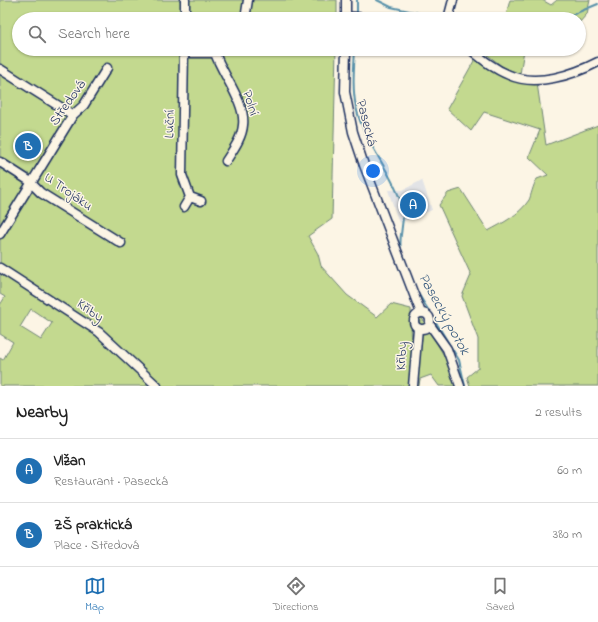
<!DOCTYPE html>
<html lang="en">
<head>
<meta charset="utf-8">
<style>
	body { margin:0; font-family:"Indie Flower",sans-serif; background:#f2f2f2; color:#222 }
	.you { position:absolute; left:373px; top:171px; width:14px; height:14px; margin:-10px; border:3px solid #fff; border-radius:50%; background:#1a73e8; box-shadow:0 0 0 6px #1a73e833 }
	.badge { display:grid; place-items:center; width:26px; height:26px; border-radius:50%; background:#1f6fb2; color:#fff; font-size:13px; font-weight:700 }
	.pin { position:absolute; translate:-50% -50%; border:2px solid #fff; box-shadow:0 1px 4px #0006 }
	.list { margin:0; padding:0; list-style:none }
	h2 { display:flex; justify-content:space-between; align-items:center; height:52px; margin:0; padding:0 16px; font-size:17px }
	h2 small { font-size:13px; font-weight:400; color:#767676 }
	.list li { display:grid; grid-template-columns:26px 1fr auto; gap:12px; align-items:center; box-sizing:border-box; height:64px; padding:0 16px; border-top:1px solid #e0e0e0 }
	.list b { display:block; font-size:15px; white-space:nowrap }
	.list p { margin:0; font-size:13px; white-space:nowrap; color:#767676 }
	.list em { font-size:13px; font-style:normal; color:#767676 }
	.icon { flex:none; width:22px; height:22px; fill:none; stroke:currentColor; stroke-width:2; stroke-linecap:round; stroke-linejoin:round }
	.map { position:relative; flex:none; width:598px; height:386px; overflow:hidden }
	.search { position:absolute; background:#fff; box-shadow:0 1px 3px #0004; left:12px; right:12px; top:12px; height:44px; display:flex; align-items:center; gap:10px; box-sizing:border-box; padding:0 14px; border-radius:22px; color:#767676; font-size:15px }
	.sheet { height:180px; background:#fff }
	nav { display:flex; justify-content:space-around; align-items:center; box-sizing:border-box; height:56px; border-top:1px solid #e0e0e0; background:#fff; font-size:11px; color:#767676 }
	nav a { display:grid; justify-items:center; gap:2px }
	nav .on { color:#1f6fb2 }
	.map>svg:first-child { display:block }
	.built { fill:#e2e3e6 }
	.green { fill:#c3d98f; stroke:#6f8476; fill-rule:evenodd }
	.lines { fill:none; stroke-linecap:round; stroke-linejoin:round }
	.stream { stroke:#5991aa; stroke-width:2 }
	.minor-casing { stroke:#1b2f5e; stroke-width:11 }
	.minor { stroke:#fcf5e5; stroke-width:8 }
	.labels { text-anchor:middle; dominant-baseline:central; stroke-width:3; stroke-linejoin:round; paint-order:stroke }
	.street-label { font-size:14px; fill:#1b2f5e; stroke:#fcf5e5 }
	.water-label { font-size:15px; font-style:italic; fill:#35587e; stroke:#fcf5e5 }
</style>
</head>
<body>
<div class="map">
<svg width="598" height="386" viewBox="0 0 598 386">
	<rect width="100%" height="100%" fill="#fcf5e5"/>
	<filter id="ink" filterUnits="userSpaceOnUse"><feTurbulence type="fractalNoise" baseFrequency=".025" numOctaves="2"/><feDisplacementMap in="SourceGraphic" scale="8" xChannelSelector="R" yChannelSelector="G"/><feConvolveMatrix kernelMatrix="1 2 1 2 8 2 1 2 1" color-interpolation-filters="sRGB"/></filter>
	<g filter="url(#ink)">
		<path class="built" d="M422,180L432,210L399,223L388,190H403Z"/>
		<path class="green" d="M0,0H337V19H19V49H336L332,219L308,236L318,254L321,266L347,295L377,317L391,304L411,309L412,386H0V358L3,360L13,342L0,334V305L5,297L0,294ZM31,309L52,323L41,340L20,327Z
			M510,0H542L551,5L557,0H590L587,14L579,23V19H505Z
			M480,49H526L524,50L520,74L503,67Z
			M475,59C497,74 509,84 537,83L546,145L598,125V386H470L467,377L478,368V339L462,296L471,275L439,205L448,193L461,189L488,231C503,223 519,215 529,200C531,196 533,185 537,179L548,175L529,157L540,130L484,112L471,131L447,109Z
			M420,315L446,359L455,386H439L431,375L420,379L419,386H417Z"/>
		<g class="lines">
			<path class="stream" d="M377,0L391,7L446,19
				M357,16V0
				M562,19L598,4
				M355,49C354,68 352,88 356,107C364,143 392,171 402,205C406,221 398,235 401,250
				M416,290L459,360L465,386"/>
			<defs>
				<path id="minor" d="M346,0V19
					M346,16L375,19
					M185,19V0
					M245,19L248,0
					M448,19L453,0
					M184,49L182,175L190,197
					M346,49L345,92L353,132L364,165L421,313
					M470,49C482,59 494,69 509,75C536,87 573,75 598,62
					M184,53H215L222,49
					M215,53C222,74 246,103 243,125C242,138 233,150 226,161
					M0,69L73,115
					M0,162L28,180L41,193L121,243
					M190,197L201,201
					M184,207L190,197
					M0,234L73,115L84,105L107,68
					M0,268L99,332L157,386
					M414 321a8 8 0 1 1 16 0a8 8 0 1 1-16 0Z
					M430,325L447,349L460,386
					M413,386L418,328"/>
			</defs>
			<use href="#minor" class="minor-casing"/>
			<use href="#minor" class="minor"/>
		</g>
	</g>
	<g class="labels">
		<g class="street-label">
			<text transform="translate(68 103) rotate(-55)">Středová</text>
			<text transform="translate(250 103) rotate(73)">Polní</text>
			<text transform="translate(366 123) rotate(76)">Pasecká</text>
			<text transform="translate(170 124) rotate(-89)">Luční</text>
			<text transform="translate(68 192) rotate(35)">U Trojáku</text>
			<text transform="translate(90 311) rotate(35)">Křiby</text>
			<text transform="translate(402 356) rotate(-87)">Křiby</text>
		</g>
		<g class="water-label">
			<text transform="translate(444 314) rotate(61)">Pasecký potok</text>
		</g>
	</g>
</svg>
<div class="you"></div>
<div class="pin badge" style="left:413px;top:205px">A</div>
<div class="pin badge" style="left:28px;top:146px">B</div>
<div class="search"><svg class="icon" aria-label="search" viewBox="0 0 24 24"><circle cx="10" cy="10" r="6"/><path d="M15 15l6 6"/></svg>Search here</div>
</div>
<section class="sheet">
<h2>Nearby<small>2 results</small></h2>
<ul class="list">
<li><span class="badge">A</span><div><b>Vlžan</b><p>Restaurant · Pasecká</p></div><em>60 m</em></li>
<li><span class="badge">B</span><div><b>ZŠ praktická</b><p>Place · Středová</p></div><em>380 m</em></li>
</ul>
</section>
<nav>
<a class="on"><svg class="icon" aria-label="map" viewBox="0 0 24 24"><path d="M3 6l6-2 6 2 6-2v14l-6 2-6-2-6 2zM9 4v14M15 6v14"/></svg>Map</a>
<a><svg class="icon" aria-label="directions" viewBox="0 0 24 24"><path d="M12 3l9 9-9 9-9-9zM9 14v-3h6M13 9l2 2-2 2"/></svg>Directions</a>
<a><svg class="icon" aria-label="saved" viewBox="0 0 24 24"><path d="M7 4h10v16l-5-4-5 4z"/></svg>Saved</a>
</nav>
</body>
</html>
